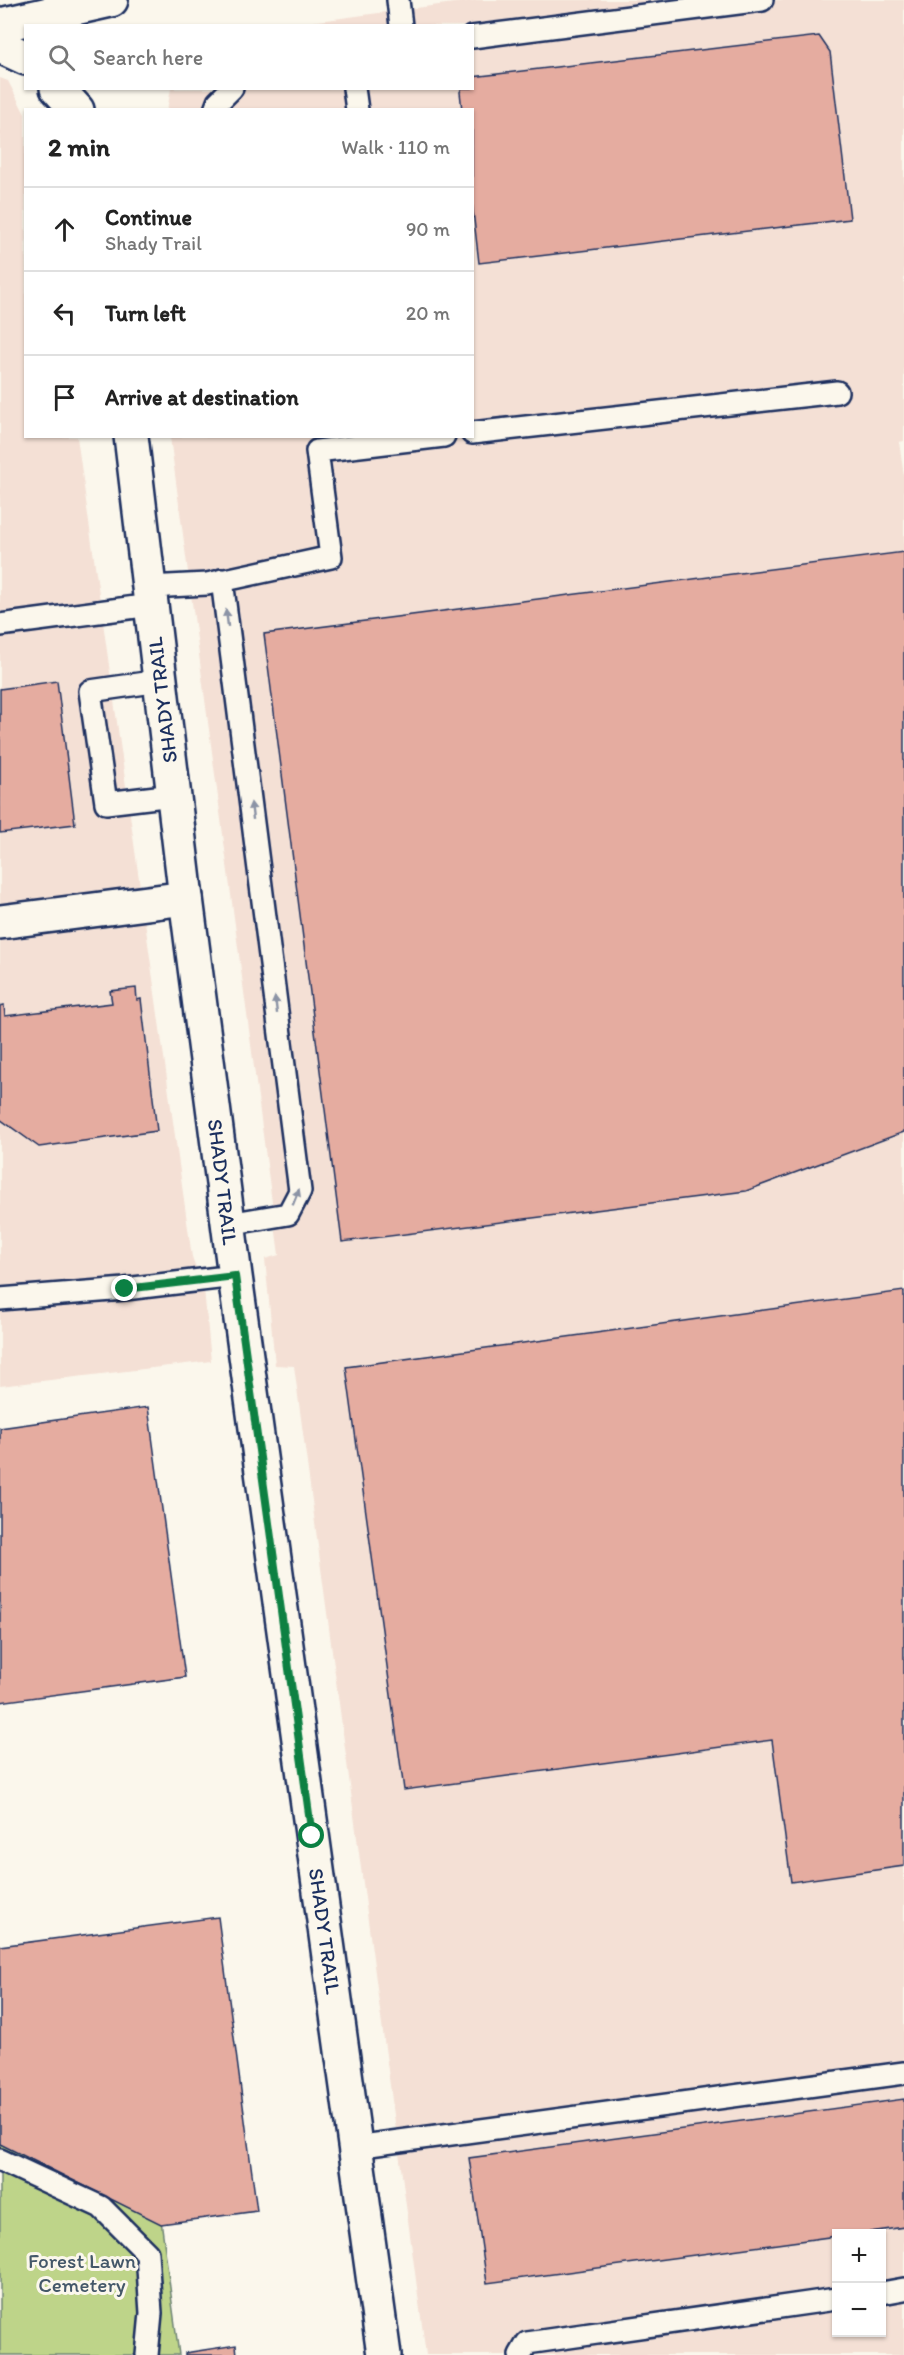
<!DOCTYPE html>
<html lang="en">
<head>
<meta charset="utf-8">
<style>
	body { margin:0; font-family:Itim,sans-serif; background:#f2f2f2; color:#222 }
	.controls { position:absolute; right:18px; bottom:18px; display:grid; overflow:hidden; border-radius:0px; box-shadow:0 2px 4px #0004 }
	.controls button { width:54px; height:54px; display:grid; place-items:center; padding:0; border:0; border-bottom:2px solid #e0e0e0; background:#fff; color:#222; font:30px sans-serif }
	.stop { position:absolute; width:18px; height:18px; margin:-14px; border:4px solid #0b8043; border-radius:50%; background:#fff }
	.stop.end { background:#0b8043; border-color:#fff; box-shadow:0 2px 6px #0008 }
	.list { margin:0; padding:0; list-style:none }
	h2 { display:flex; justify-content:space-between; align-items:center; height:78px; margin:0; padding:0 24px; font-size:26px }
	h2 small { font-size:20px; font-weight:400; color:#767676 }
	.list li { display:grid; grid-template-columns:39px 1fr auto; gap:18px; align-items:center; box-sizing:border-box; height:84px; padding:0 24px; border-top:2px solid #e0e0e0 }
	.list b { display:block; font-size:22px; white-space:nowrap }
	.list p { margin:0; font-size:20px; white-space:nowrap; color:#767676 }
	.list em { font-size:20px; font-style:normal; color:#767676 }
	.icon { flex:none; width:33px; height:33px; fill:none; stroke:currentColor; stroke-width:2; stroke-linecap:round; stroke-linejoin:round }
	.map { position:relative; flex:none; width:904px; height:2355px; overflow:hidden }
	.search { position:absolute; background:#fff; box-shadow:0 2px 4px #0004; left:24px; top:24px; width:450px; height:66px; display:flex; align-items:center; gap:15px; box-sizing:border-box; padding:0 21px; border-radius:0px; color:#767676; font-size:22px }
	.panel { position:absolute; background:#fff; box-shadow:0 2px 4px #0004; left:24px; top:108px; width:450px; height:330px; border-radius:0px }
	.map>svg:first-child { display:block }
	.built { fill:#f4e0d5; fill-rule:evenodd }
	.green { fill:#bed489; stroke:#6c8274; stroke-width:1.5 }
	.building { fill:#e5aca0; stroke:#1b2f5e; stroke-width:1.5 }
	.lines { fill:none; stroke-linecap:round; stroke-linejoin:round }
	.service-casing { stroke:#1b2f5e; stroke-width:26 }
	.minor-casing { stroke:#1b2f5e; stroke-width:38 }
	.tertiary-casing { stroke:#1b2f5e; stroke-width:38 }
	.service { stroke:#fbf7ec; stroke-width:21 }
	.minor { stroke:#fbf7ec; stroke-width:33 }
	.tertiary { stroke:#fbf7ec; stroke-width:33 }
	.oneway { fill:#8b93a5 }
	.route { stroke:#0b8043; stroke-width:8 }
	.labels { text-anchor:middle; dominant-baseline:central; stroke-width:6; stroke-linejoin:round; paint-order:stroke }
	.street-label { font-size:21px; fill:#1b2f5e; stroke:#fbf7ec }
	.park-label { font-size:21px; fill:#445869; stroke:#fbf7ec }
</style>
</head>
<body>
<div class="map">
<svg width="904" height="2355" viewBox="0 0 904 2355">
	<rect width="100%" height="100%" fill="#fbf7ec"/>
	<filter id="ink" filterUnits="userSpaceOnUse"><feTurbulence type="fractalNoise" baseFrequency=".0167" numOctaves="2"/><feDisplacementMap in="SourceGraphic" scale="12" xChannelSelector="R" yChannelSelector="G"/><feConvolveMatrix kernelMatrix="1 2 1 2 8 2 1 2 1" color-interpolation-filters="sRGB"/></filter>
	<g filter="url(#ink)">
		<path class="built" d="M476,0H904V441L899,442L904,476V2355H426L294,1366L275,1365L265,1259L279,1255L170,437L472,436V110H167L171,89L472,88V26L289,25ZM836,2234H882V2332H836Z
			M0,78L8,81L25,114L26,436L77,437L192,1257L204,1289L211,1361L0,1386Z"/>
		<path class="green" d="M0,2140L161,2220L179,2355H0Z"/>
		<path class="building" d="M819,36L830,52L850,219L479,263L472,202V110H462L460,92L462,88H472V77Z
			M904,552V1132L746,1191L342,1242L264,634Z
			M57,681L75,824L0,833V689Z
			M136,988L137,1000L141,999L157,1131L39,1147L0,1119V1006L4,1005L5,1016L112,1003L110,991Z
			M904,1291V1866L791,1882L772,1740L404,1790L346,1367Z
			M148,1407L185,1677L0,1702V1428Z
			M218,1917L257,2211L161,2224L0,2144V1946Z
			M904,2099V2227L856,2234H836V2236L487,2283L469,2158Z
			M236,2345L237,2355H185V2353Z"/>
		<g class="lines">
			<defs>
				<path id="service" d="M398,0L401,26
					M472,37L762,0
					M354,88L357,110
					M215,110L218,102L232,88
					M472,433L837,392
					M222,580L300,1191L288,1214L228,1224
					M149,587L207,584L331,557L317,451L444,436
					M0,625L151,605
					M160,681L90,691L106,803L173,795
					M0,1299L125,1289L235,1276
					M355,2147L904,2073
					M0,2160L101,2207L147,2253L151,2313L147,2355
					M882,2293L904,2289
					M520,2355L527,2343L836,2299"/>
				<path id="minor" d="M0,922L186,898"/>
				<path id="tertiary" d="M0,25L111,0
					M0,46L26,58
					M57,88L77,110
					M131,436L186,898L235,1276L384,2355"/>
			</defs>
			<use href="#service" class="service-casing"/>
			<use href="#minor" class="minor-casing"/>
			<use href="#tertiary" class="tertiary-casing"/>
			<use href="#service" class="service"/>
			<use href="#minor" class="minor"/>
			<use href="#tertiary" class="tertiary"/>
		</g>
		<defs><path id="oneway-solid" d="M-6-.8H1V-3.2L6.5 0L1 3.2V.8H-6Z" transform="scale(1.5)"/></defs>
		<g class="oneway">
			<use href="#oneway-solid" transform="translate(227 618) rotate(-97)"/>
			<use href="#oneway-solid" transform="translate(252 811) rotate(-97)"/>
			<use href="#oneway-solid" transform="translate(276 1005) rotate(-97)"/>
			<use href="#oneway-solid" transform="translate(296 1197) rotate(-68)"/>
		</g>
	</g>
	<g class="lines" filter="url(#ink)">
		<path class="route" d="M125,1289L235,1276L312,1836"/>
	</g>
	<g class="labels">
		<g class="street-label">
			<text transform="translate(162 700) rotate(-97)">SHADY TRAIL</text>
			<text transform="translate(223 1182) rotate(83)">SHADY TRAIL</text>
			<text transform="translate(325 1931) rotate(82)">SHADY TRAIL</text>
		</g>
		<g class="park-label">
			<text x="82" y="2260">Forest Lawn<tspan x="82" dy="24">Cemetery</tspan></text>
		</g>
	</g>
</svg>
<div class="controls">
<button>+</button>
<button>−</button>
</div>
<div class="stop" style="left:312px;top:1836px"></div>
<div class="stop end" style="left:125px;top:1289px"></div>
<div class="search"><svg class="icon" aria-label="search" viewBox="0 0 24 24"><circle cx="10" cy="10" r="6"/><path d="M15 15l6 6"/></svg>Search here</div>
<section class="panel">
<h2>2 min<small>Walk · 110 m</small></h2>
<ul class="list">
<li><svg class="icon" aria-label="ahead" viewBox="0 0 24 24"><path d="M12 20V5M6 11l6-6 6 6"/></svg><div><b>Continue</b><p>Shady Trail</p></div><em>90 m</em></li>
<li><svg class="icon" aria-label="left" viewBox="0 0 24 24"><path d="M17 20v-9H6M10 6l-5 5 5 5"/></svg><div><b>Turn left</b></div><em>20 m</em></li>
<li><svg class="icon" aria-label="arrive" viewBox="0 0 24 24"><path d="M6 21V4h12l-3 4 3 4H6"/></svg><div><b>Arrive at destination</b></div></li>
</ul>
</section>
</div>
</body>
</html>
